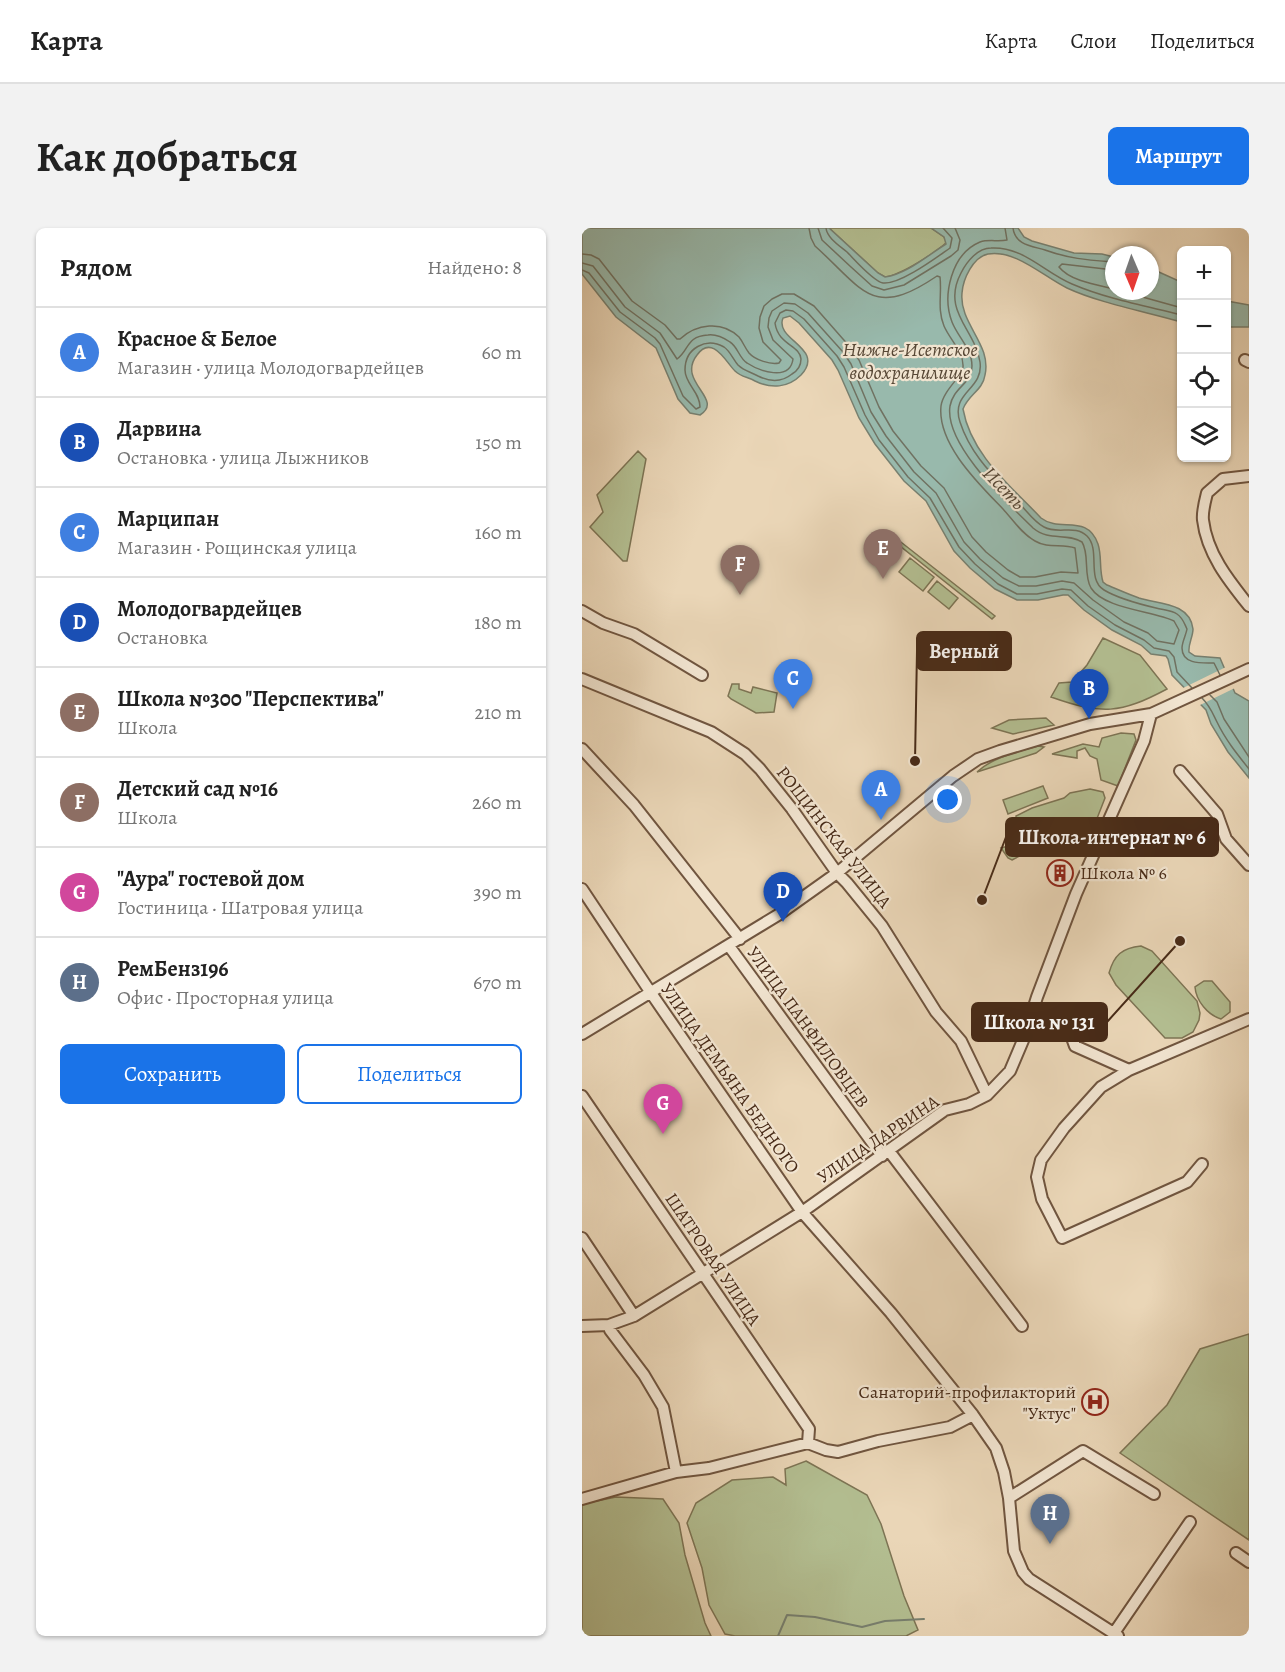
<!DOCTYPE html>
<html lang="ru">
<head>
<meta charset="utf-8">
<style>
	body { margin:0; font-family:Alegreya,serif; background:#f2f2f2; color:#222 }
	.controls { position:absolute; right:18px; top:18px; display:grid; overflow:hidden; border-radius:9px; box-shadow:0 2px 4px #0004 }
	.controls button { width:54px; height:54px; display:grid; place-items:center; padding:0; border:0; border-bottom:2px solid #e0e0e0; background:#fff; color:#222; font:30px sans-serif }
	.compass { position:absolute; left:523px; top:18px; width:54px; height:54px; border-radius:50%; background:#fff; box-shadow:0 2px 4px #0004; rotate:178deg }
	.you { position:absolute; left:366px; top:572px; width:21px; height:21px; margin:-15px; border:4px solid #fff; border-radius:50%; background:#1a73e8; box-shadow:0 0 0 9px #1a73e833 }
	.badge { display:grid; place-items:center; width:39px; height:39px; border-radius:50%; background:#1a73e8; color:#fff; font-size:20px; font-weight:700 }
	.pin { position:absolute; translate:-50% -50px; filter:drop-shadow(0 2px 3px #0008) }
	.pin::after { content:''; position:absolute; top:32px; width:21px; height:18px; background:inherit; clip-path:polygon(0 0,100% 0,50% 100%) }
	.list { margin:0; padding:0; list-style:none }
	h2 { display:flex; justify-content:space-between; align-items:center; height:78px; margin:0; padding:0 24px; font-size:26px }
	h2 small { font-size:20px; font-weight:400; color:#767676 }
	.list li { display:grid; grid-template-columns:39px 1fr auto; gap:18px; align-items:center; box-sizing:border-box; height:90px; padding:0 24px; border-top:2px solid #e0e0e0 }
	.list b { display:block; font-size:22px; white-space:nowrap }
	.list p { margin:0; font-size:20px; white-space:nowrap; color:#767676 }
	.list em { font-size:20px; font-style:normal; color:#767676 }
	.actions { display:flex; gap:12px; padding:18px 24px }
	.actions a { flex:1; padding:14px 0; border:2px solid #1a73e8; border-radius:9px; text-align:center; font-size:21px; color:#1a73e8 }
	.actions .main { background:#1a73e8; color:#fff }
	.icon { flex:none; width:33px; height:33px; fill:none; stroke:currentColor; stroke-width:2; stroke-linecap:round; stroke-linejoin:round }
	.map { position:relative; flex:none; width:667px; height:1408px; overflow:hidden; border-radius:9px }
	header { display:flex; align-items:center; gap:36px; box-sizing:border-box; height:84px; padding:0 30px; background:#fff; border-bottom:2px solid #e0e0e0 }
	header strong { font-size:28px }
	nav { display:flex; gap:33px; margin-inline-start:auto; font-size:21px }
	.intro { display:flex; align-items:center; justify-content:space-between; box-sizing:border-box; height:144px; padding:0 36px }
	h1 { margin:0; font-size:42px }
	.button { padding:15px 27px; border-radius:9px; background:#1a73e8; color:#fff; font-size:21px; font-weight:700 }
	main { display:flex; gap:36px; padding:0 36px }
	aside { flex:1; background:#fff; border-radius:9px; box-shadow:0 2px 4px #0004 }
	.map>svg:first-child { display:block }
	.green { fill:#b3be91; stroke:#7d7454; stroke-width:1.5 }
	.water { fill:#98b9ac; stroke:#788070; stroke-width:1.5 }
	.pier { fill:#ead6b7 }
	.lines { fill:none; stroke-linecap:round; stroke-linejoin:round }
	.shore { stroke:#707262; stroke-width:1.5 }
	.stream { stroke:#788070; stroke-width:2 }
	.minor-casing { stroke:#70553f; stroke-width:14 }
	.minor { stroke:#f1e4d0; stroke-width:10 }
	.labels { text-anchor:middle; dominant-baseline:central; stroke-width:4.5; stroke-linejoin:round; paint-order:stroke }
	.street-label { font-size:18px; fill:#472a17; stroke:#f1e4d0 }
	.poi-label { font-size:18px; fill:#472a17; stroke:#f1e4d0; text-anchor:start }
	.water-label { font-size:20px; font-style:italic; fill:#574735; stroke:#f1e4d0 }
	.leader { fill:none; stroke:#472a17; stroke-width:2 }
	.callout-dot { fill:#472a17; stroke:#f1e4d0; stroke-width:2 }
	.callout { fill:#472a17; stroke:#472a17; stroke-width:2 }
	.callout-label { font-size:20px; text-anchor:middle; font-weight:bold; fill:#fff }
</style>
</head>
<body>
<header>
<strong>Карта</strong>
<nav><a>Карта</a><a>Слои</a><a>Поделиться</a></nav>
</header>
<div class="intro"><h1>Как добраться</h1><a class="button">Маршрут</a></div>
<main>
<aside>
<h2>Рядом<small>Найдено: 8</small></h2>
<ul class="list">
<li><span class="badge" style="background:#3f7fe0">A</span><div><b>Красное &amp; Белое</b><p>Магазин · улица Молодогвардейцев</p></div><em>60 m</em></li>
<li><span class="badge" style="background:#1a4fb4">B</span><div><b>Дарвина</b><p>Остановка · улица Лыжников</p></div><em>150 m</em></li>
<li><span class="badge" style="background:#3f7fe0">C</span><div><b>Марципан</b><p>Магазин · Рощинская улица</p></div><em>160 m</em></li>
<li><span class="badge" style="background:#1a4fb4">D</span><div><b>Молодогвардейцев</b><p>Остановка</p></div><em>180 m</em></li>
<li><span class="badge" style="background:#8d6e63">E</span><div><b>Школа №300 &quot;Перспектива&quot;</b><p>Школа</p></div><em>210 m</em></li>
<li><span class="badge" style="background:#8d6e63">F</span><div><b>Детский сад №16</b><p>Школа</p></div><em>260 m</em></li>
<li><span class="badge" style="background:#d1479c">G</span><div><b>&quot;Аура&quot; гостевой дом</b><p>Гостиница · Шатровая улица</p></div><em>390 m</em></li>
<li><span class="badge" style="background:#5c6f8a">H</span><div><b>РемБенз196</b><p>Офис · Просторная улица</p></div><em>670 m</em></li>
</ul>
<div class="actions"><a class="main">Сохранить</a><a>Поделиться</a></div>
</aside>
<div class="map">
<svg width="667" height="1408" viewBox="0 0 667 1408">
	<rect width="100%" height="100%" fill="#ead6b7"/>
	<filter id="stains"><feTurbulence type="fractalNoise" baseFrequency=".00333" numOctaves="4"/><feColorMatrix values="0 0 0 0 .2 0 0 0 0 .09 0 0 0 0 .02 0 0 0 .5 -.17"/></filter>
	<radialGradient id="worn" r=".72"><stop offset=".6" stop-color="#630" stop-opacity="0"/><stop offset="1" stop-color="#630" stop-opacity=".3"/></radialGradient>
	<path class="green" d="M247,0H349L362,9L365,14C353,25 319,47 303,49L296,45Z
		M56,223L64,231L45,333H41L8,299L21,284L15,267Z
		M315,311L413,388L410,391L313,314Z
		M328,330L352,349L341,363L317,344Z
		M355,353L376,370L367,381L346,364Z
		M521,410L558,427L585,461C538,486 520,487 469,469L477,455L490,454L505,437Z
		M150,456H157V461L169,465L171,459L195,465L192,484L174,485L149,471L146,468Z
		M464,490L472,497L431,506L410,500L427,492Z
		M539,505L552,506L554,512L536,558L519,552L515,531L508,528L503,520L495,523V530L470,526L501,516L517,519L520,510Z
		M456,518L462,519L454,525L395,544C411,529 435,524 456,518Z
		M461,558L466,570L426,586L421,572Z
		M508,561L521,564L523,570L514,593C474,593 461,617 430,632L426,630L419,620L434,616L438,612L436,608L434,588L450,580L482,570L488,565Z
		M559,718L570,723L615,773L618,785L617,792L611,804L600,810H583L534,757L527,745C532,727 540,720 559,718Z
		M622,753H630L648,774V784L639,791C626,787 614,773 613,759Z
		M667,1106V1312L538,1225L585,1177L618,1121Z
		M224,1233L285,1267L299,1296L322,1368L336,1402L324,1408H153L143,1406L127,1377L120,1340L105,1295L114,1275L150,1252L191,1249L204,1257L203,1241Z
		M34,1269L81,1271L97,1295L103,1327L123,1395L129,1408H0V1276Z"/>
	<path class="water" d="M0,0H247L296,45L303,49C325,46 346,27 364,16L362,9L349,0H436L442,9L450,13L492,25L520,26L532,29V63H568V40L599,54V94C565,84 517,75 485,60C462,49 433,21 406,26C391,29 381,51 380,65C377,96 410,116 403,147C401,162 386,167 381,181C389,227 429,258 459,290C478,305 505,285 516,316C520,328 517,341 521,354L525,357C535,361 546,366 557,370C575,376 608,374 611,401C611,409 606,416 607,424L613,428L638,430L653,465L667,473V550L646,524L629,496L624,482L590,447L586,431L584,428L569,426L559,417L530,402L502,382L486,367H481L456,372H435L413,361L388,340L372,323L344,273L322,253L293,216L277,190L256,142L250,132L217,95L208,88L201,90C192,112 244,120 219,147C206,160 189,161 173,153C166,149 159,149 153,143C144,134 130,106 115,127C94,154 143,171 118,187L108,185L96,171L74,120L34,89L0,46Z
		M645,73L667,77V99H645Z"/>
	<path class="pier" d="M644,439L653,460L616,478L599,461Z"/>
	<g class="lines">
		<path class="shore" d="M236,0L240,12L269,39L290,58L302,62L322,57L369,28L376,22L378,12L373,0
			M244,0C245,10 258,18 265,24C273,32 291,53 301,55C318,57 355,29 368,20L370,10L361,0
			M431,0C433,17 450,18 463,22C488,31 506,32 532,34
			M0,26L9,27L17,31L50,73L83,97L95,111H98C114,96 140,92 157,109C161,114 163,120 167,125C173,132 189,137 197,135L199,132L181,114L177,100L178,89L182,78L190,71L200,66H212L232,78L268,119L277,132L297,179L311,203L339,238L362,260L390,309L404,324L426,342L438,349H453L479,344L496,345L493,320C481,315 466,321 453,313C440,306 431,292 421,281C397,256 355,216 359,178C361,162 381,148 381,139C382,124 368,112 362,98C355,81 360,66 358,49L355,48C290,92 282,62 233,18L229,10L227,0
			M0,35L11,38L43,79L78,105L95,131C107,123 104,108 126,107C134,106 142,110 148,114C156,119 157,130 165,135C177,143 208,154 211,131L191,112L186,99L187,90L190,83L202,75L213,76L226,85L261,124L269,136L289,184L304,208L332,244L354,265L382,314L398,331L421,350L437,358H454L480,353L492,355L511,372L542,394L566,405L575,413L592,416L597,402L592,393C572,383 522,381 509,360C501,346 508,327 500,314C484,304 468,314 451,300C426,275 362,217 368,178C372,156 395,156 389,130C386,117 375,107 370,94C360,68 369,26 398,14C407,11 416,14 425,12L423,0
			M0,42L7,45L38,84L73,110L78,116L101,168L114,181L118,179C118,164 103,156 103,142C103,120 124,109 142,119C148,123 151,131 156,137C162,143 169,144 176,148C188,154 199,155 210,146C215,143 219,138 219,131C218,117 196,117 193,95L198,85L204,82L211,83L222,91L255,128L262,139L283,187L297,212L326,249L348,270L377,319L393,336L416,356L435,366H455L480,361L489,362L506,378L533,397L562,412L572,420L587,423L592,429L595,444L610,460
			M532,42L480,36L477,39C488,53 515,57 532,61
			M539,63L600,80
			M600,87C564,78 525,71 490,56C463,45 441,18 409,20C396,20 385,33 379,45C359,83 393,101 398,134C402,162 368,164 378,194C389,228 413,249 436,274C444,282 452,294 462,299C476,307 493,296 505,308C519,322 504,351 522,362C537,371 557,376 574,380C581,382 589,382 595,386C601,390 602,395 605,401C604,407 600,414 600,420C600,437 621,435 632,435L638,447
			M628,467L635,474L642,491L667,529
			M620,470C628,478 630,484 635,494C643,511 655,526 667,541"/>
		<path class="stream" d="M196,1408L205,1387L233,1389L280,1399L303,1393L342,1391"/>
		<defs>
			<path id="minor" d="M663,132L667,134
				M667,248L641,251L625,265C623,273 620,284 621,292C625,326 647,353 667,378
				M0,383L21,395L52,406L120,447
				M0,451L129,504L163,526L178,541L210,581L255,645L265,655L300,698L354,784L379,813L405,867
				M0,521L52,577L158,711
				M598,543L635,586L644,611L667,637
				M0,661L69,765L220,984L309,1085L391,1187L414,1220L422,1244L427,1270L432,1323L441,1344L447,1351L536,1408
				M147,718L300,928
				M448,792L489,807L493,818L547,842
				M0,806L196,687L255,645L371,548L396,531L418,523L508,496L569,486L667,441
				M0,868L227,1201L226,1215
				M307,923L440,1098
				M620,936L605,954L480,1010L460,971L455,949L459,932L482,900L519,859L547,842L667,791
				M0,1010L52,1088
				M27,1097L28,1102L62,1147L81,1179L94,1244
				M0,1098L27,1097L52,1088L220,984L363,882L387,876L405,867L428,843L442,810L455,769L494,666L562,513L569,486
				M427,1270L501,1223L572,1266
				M0,1271L94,1244L127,1240L226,1215L244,1222L256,1224L296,1213L368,1199L391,1187
				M654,1325L667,1334
				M532,1405L608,1294"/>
		</defs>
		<use href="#minor" class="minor-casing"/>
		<use href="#minor" class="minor"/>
	</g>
	<defs>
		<symbol id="building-ring" viewBox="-11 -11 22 22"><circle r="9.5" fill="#f1e4d0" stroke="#8f2418" stroke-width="1.5"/><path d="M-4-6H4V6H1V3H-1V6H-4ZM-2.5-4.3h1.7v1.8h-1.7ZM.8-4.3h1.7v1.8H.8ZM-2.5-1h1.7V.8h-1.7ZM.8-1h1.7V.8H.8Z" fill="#8f2418"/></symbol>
		<symbol id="hospital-ring" viewBox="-11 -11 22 22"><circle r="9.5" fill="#f1e4d0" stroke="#8f2418" stroke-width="1.5"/><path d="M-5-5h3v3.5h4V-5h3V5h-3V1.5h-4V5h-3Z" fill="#8f2418"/></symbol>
	</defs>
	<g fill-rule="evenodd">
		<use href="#building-ring" x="463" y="630" width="30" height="30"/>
		<use href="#hospital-ring" x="498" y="1159" width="30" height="30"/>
	</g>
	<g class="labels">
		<g class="street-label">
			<text transform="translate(252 609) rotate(52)">РОЩИНСКАЯ УЛИЦА</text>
			<text transform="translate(226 799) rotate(54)">УЛИЦА ПАНФИЛОВЦЕВ</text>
			<text transform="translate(148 850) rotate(55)">УЛИЦА ДЕМЬЯНА БЕДНОГО</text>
			<text transform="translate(296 911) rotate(-34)">УЛИЦА ДАРВИНА</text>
			<text transform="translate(131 1031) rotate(56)">ШАТРОВАЯ УЛИЦА</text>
		</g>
		<g class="poi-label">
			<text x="498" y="645">Школа № 6</text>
			<text x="494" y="1164" text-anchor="end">Санаторий-профилакторий<tspan x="494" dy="21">"Уктус"</tspan></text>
		</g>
		<g class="water-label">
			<text x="328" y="121">Нижне-Исетское<tspan x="328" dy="23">водохранилище</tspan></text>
			<text transform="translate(422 260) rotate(46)">Исеть</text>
		</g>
	</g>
	<path class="leader" d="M333 533L335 423M400 672L424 609M598 713L525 794"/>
	<g class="callout-dot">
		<circle cx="333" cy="533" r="6"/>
		<circle cx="400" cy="672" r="6"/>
		<circle cx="598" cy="713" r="6"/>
	</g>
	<g class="callout">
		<rect x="335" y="404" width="94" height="38" rx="6"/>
		<rect x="424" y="590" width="212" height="38" rx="6"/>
		<rect x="390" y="775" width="135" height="38" rx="6"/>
	</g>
	<g class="callout-label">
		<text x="382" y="430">Верный</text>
		<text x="530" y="616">Школа-интернат № 6</text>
		<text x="457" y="801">Школа № 131</text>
	</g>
	<rect width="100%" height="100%" filter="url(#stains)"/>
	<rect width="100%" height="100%" fill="url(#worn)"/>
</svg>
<div class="controls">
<button>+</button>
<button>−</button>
<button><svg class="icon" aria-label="locate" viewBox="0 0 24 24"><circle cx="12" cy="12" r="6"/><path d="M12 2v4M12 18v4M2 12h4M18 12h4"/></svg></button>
<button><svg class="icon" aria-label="layers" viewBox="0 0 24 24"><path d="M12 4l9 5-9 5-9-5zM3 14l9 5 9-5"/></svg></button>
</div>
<svg class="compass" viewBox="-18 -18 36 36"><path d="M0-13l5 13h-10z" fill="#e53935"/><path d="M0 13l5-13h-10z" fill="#767676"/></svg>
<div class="you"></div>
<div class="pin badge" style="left:299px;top:592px;background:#3f7fe0">A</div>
<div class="pin badge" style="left:507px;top:491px;background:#1a4fb4">B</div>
<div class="pin badge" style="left:211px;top:481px;background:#3f7fe0">C</div>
<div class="pin badge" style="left:201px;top:694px;background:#1a4fb4">D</div>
<div class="pin badge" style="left:301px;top:351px;background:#8d6e63">E</div>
<div class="pin badge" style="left:158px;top:367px;background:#8d6e63">F</div>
<div class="pin badge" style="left:81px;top:906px;background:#d1479c">G</div>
<div class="pin badge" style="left:468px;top:1316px;background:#5c6f8a">H</div>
</div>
</main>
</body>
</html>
